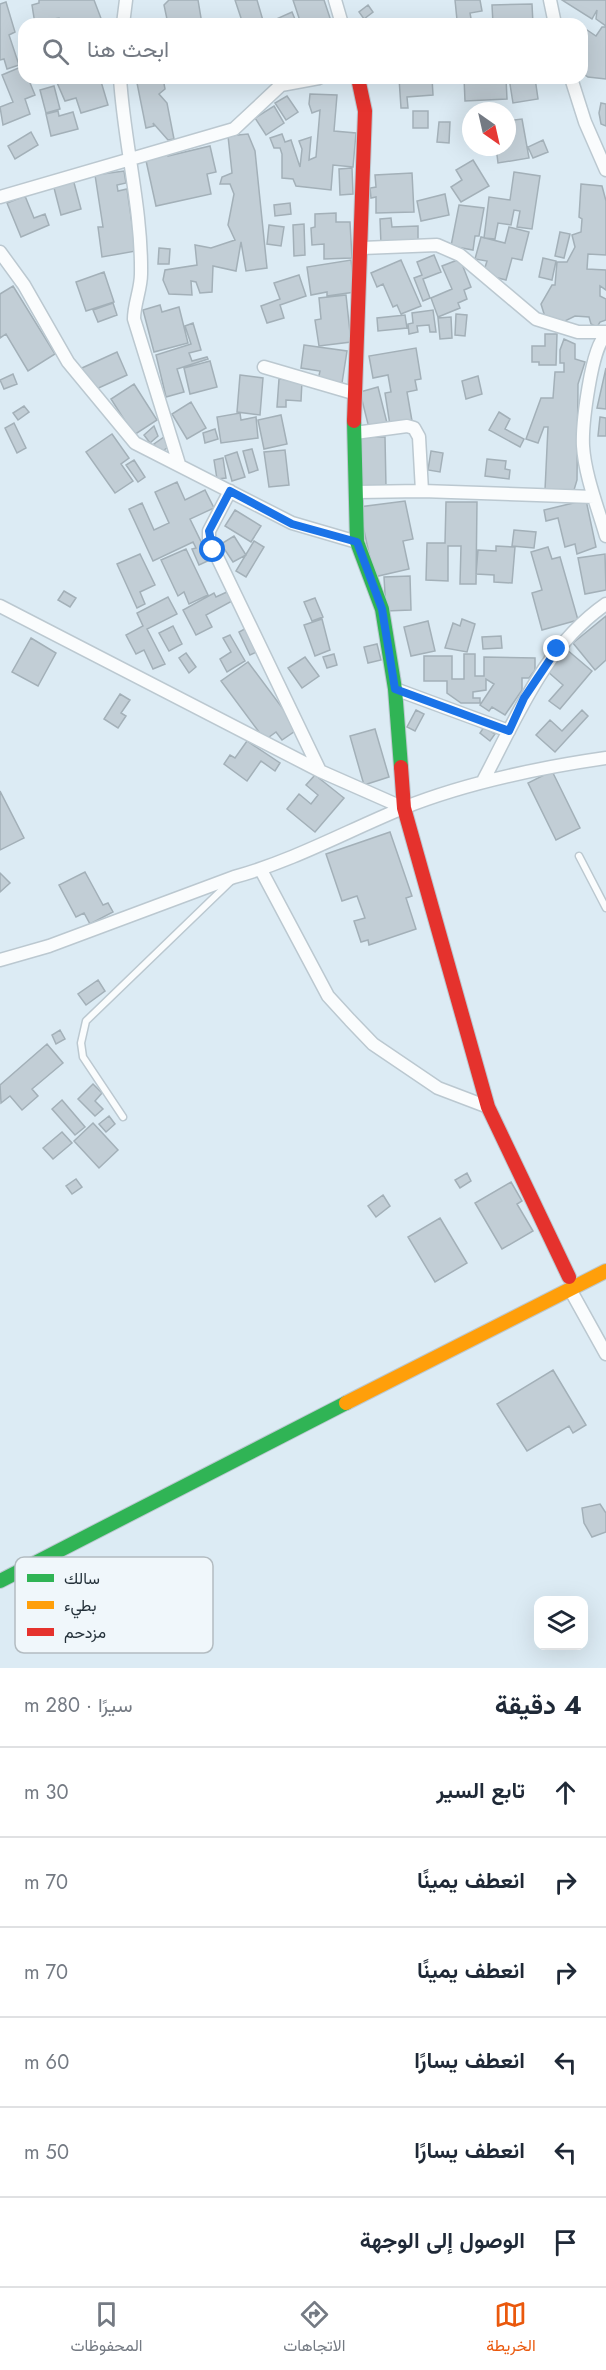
<!DOCTYPE html>
<html lang="ar">
<head>
<meta charset="utf-8">
<style>
	body { margin:0; font-family:Jost,Vazirmatn,sans-serif; background:#f6f6f7; color:#1f2937; direction:rtl }
	.controls { position:absolute; right:18px; bottom:18px; display:grid; overflow:hidden; border-radius:12px; box-shadow:0 6px 24px #0002 }
	.controls button { width:54px; height:54px; display:grid; place-items:center; padding:0; border:0; border-bottom:2px solid #e0e1e3; background:#fff; color:#1f2937; font:30px sans-serif }
	.compass { position:absolute; left:462px; top:102px; width:54px; height:54px; border-radius:50%; background:#fff; box-shadow:0 6px 24px #0002; rotate:146deg }
	.stop { position:absolute; width:18px; height:18px; margin:-14px; border:4px solid #1a73e8; border-radius:50%; background:#fff }
	.stop.end { background:#1a73e8; border-color:#fff; box-shadow:0 2px 6px #0008 }
	.list { margin:0; padding:0; list-style:none }
	h2 { display:flex; justify-content:space-between; align-items:center; height:78px; margin:0; padding:0 24px; font-size:26px }
	h2 small { font-size:20px; font-weight:400; color:#747a83 }
	.list li { display:grid; grid-template-columns:39px 1fr auto; gap:18px; align-items:center; box-sizing:border-box; height:90px; padding:0 24px; border-top:2px solid #e0e1e3 }
	.list b { display:block; font-size:22px; white-space:nowrap }
	.list em { font-size:20px; font-style:normal; color:#747a83 }
	.icon { flex:none; width:33px; height:33px; fill:none; stroke:currentColor; stroke-width:2; stroke-linecap:round; stroke-linejoin:round }
	.map { position:relative; flex:none; width:606px; height:1668px; overflow:hidden; direction:ltr }
	.search { position:absolute; background:#fff; box-shadow:0 6px 24px #0002; left:18px; right:18px; top:18px; height:66px; display:flex; align-items:center; gap:15px; box-sizing:border-box; padding:0 21px; border-radius:18px; color:#747a83; font-size:22px }
	.sheet { height:618px; background:#fff }
	nav { display:flex; justify-content:space-around; align-items:center; box-sizing:border-box; height:84px; border-top:2px solid #e0e1e3; background:#fff; font-size:16px; color:#747a83 }
	nav a { display:grid; justify-items:center; gap:3px }
	nav .on { color:#ea580c }
	.map>svg:first-child { display:block }
	.building { fill:#c2ced6; stroke:#a3b0b8; stroke-width:1.5 }
	.lines { fill:none; stroke-linecap:round; stroke-linejoin:round }
	.lane-casing { stroke:#bbc8d0; stroke-width:9 }
	.street-casing { stroke:#bbc8d0; stroke-width:15 }
	.fast-casing { stroke:#bbc8d0; stroke-width:16 }
	.slow-casing { stroke:#bbc8d0; stroke-width:16 }
	.jam-casing { stroke:#bbc8d0; stroke-width:16 }
	.lane { stroke:#fafcfd; stroke-width:6 }
	.street { stroke:#fafcfd; stroke-width:12 }
	.fast { stroke:#30b455; stroke-width:14 }
	.slow { stroke:#ff9f0a; stroke-width:14 }
	.jam { stroke:#e5322d; stroke-width:14 }
	.route { stroke:#1a73e8; stroke-width:8 }
	.key { fill:#f0f7fb; stroke:#b3bcc1; stroke-width:1.5 }
	.key-label { font-size:16px; fill:#24313a }
</style>
</head>
<body>
<div class="map">
<svg width="606" height="1668" viewBox="0 0 606 1668">
	<rect width="100%" height="100%" fill="#dcebf4"/>
	<path class="building" d="M39,0H94L102,21L60,24L59,18L53,19L54,24H35L32,5L39,3Z
		M169,0H198L202,24H168L164,5Z
		M235,0H257L264,24H250L248,19L242,21Z
		M293,0H324L332,24H301Z
		M455,0H480L482,11L470,13L472,24H432L457,20Z
		M562,0H606V26L596,19L597,10L592,19Z
		M6,2L15,32L9,35L19,65L7,69L4,59L0,60V4Z
		M532,4L533,24H493L492,5Z
		M368,5L373,12L364,19L359,12Z
		M292,12L297,24H276L274,20Z
		M602,27H606V79L588,77L582,73L584,52L582,38L587,30L596,36Z
		M23,66L24,78H28L35,95L25,99L30,114L3,125L0,107L13,102L2,75Z
		M55,78H100L108,105L81,113L76,98L65,101Z
		M136,78H163L165,89L159,94L167,103L174,139L168,140L153,123L154,126L146,128Z
		M399,78H432L433,95L407,97L408,108H401Z
		M464,78H506L507,99L465,101Z
		M509,78H535L538,99L513,103Z
		M54,86L60,109L46,113L40,90Z
		M310,94L337,95L334,131L356,133L353,167L333,165L331,190L296,186L293,179L282,178V154L280,148H274L270,138L282,134L285,142L291,140L300,167L302,149L299,141L311,137L309,160L316,157L320,110L312,113L309,104Z
		M287,96L298,112L286,120L275,103Z
		M601,103L606,104V126L601,124L599,113Z
		M274,106L284,123L266,135L255,118Z
		M58,111L59,116L73,112L78,129L51,136L46,114Z
		M413,111H428V128H413Z
		M522,119L529,158L498,163L496,147H507V121Z
		M439,122H450L449,143L437,142Z
		M31,132L38,145L15,159L8,146Z
		M248,134L255,151L267,268L246,271L241,242L236,271L213,266L212,292L200,293L196,282L191,281L192,295L169,294L163,280L165,270L197,265L195,245L211,248L235,240L228,225L234,194L230,184H220L222,177L232,173L228,136Z
		M543,140L548,152L533,158L528,147Z
		M210,146L216,172L207,174L211,194L156,206L145,156L167,151L168,156Z
		M473,160L489,186L461,202L451,187L462,180L456,170Z
		M352,168L353,194L340,195L339,169Z
		M124,171L126,183L117,185L118,191L127,189L136,251L102,257L98,227H103L95,175Z
		M514,172L540,176L532,229L517,227L520,211L514,210L511,225L498,223L495,239L484,238L489,197L510,200Z
		M412,173L414,212L376,213V197L371,198L370,188L376,187L375,175Z
		M73,179L81,209L61,215L53,184Z
		M581,184L602,186L606,201V255L588,254L587,269L606,270V290L600,286V296L606,299V320L600,322L597,327L591,324L589,317L575,316L559,324L545,317L541,304L552,285H555L557,262H567L575,247L572,235L581,232L582,219L579,217Z
		M445,194L449,215L421,221L417,201Z
		M25,196L34,218L45,214L49,225L21,237L7,203Z
		M290,203L291,214L275,216L274,205Z
		M459,205L484,208L479,236H475L473,250L451,246Z
		M336,213V222H350L352,258L324,259V244L312,245L311,228L315,227V214Z
		M391,218L392,227L418,226V243L381,245L380,219Z
		M304,224L305,255L294,256L293,225Z
		M269,225L284,227L281,246L267,244Z
		M509,227L529,232L522,260L512,258L506,280L483,274L487,261L475,259L481,237L505,243Z
		M560,232L570,234L564,258L555,256Z
		M159,248L170,249L169,264H158Z
		M434,255L441,272L423,279L430,298L423,301L414,278L422,275L417,262Z
		M543,258L556,261L552,280L539,277Z
		M460,259L471,287L464,290L467,299L458,303L460,308L438,317L431,298L452,289L442,266Z
		M351,260L355,292L327,296V292L311,295L307,267Z
		M401,260L421,306L401,314L397,305L393,307L383,284L377,287L371,273Z
		M104,272L114,302L86,311L76,282Z
		M299,275L306,296L280,305L284,318L267,323L261,306L280,299L274,283Z
		M13,286L55,354L28,371L6,334L0,338V294Z
		M346,295L351,342L319,346L315,320L321,319L319,298Z
		M113,303L117,315L98,322L93,310Z
		M160,305L162,312L179,307L188,343L154,352L143,310Z
		M433,310L436,332H430L429,325L417,326L418,332L409,334L408,324L413,323L412,313Z
		M456,314L467,315L465,336L455,335Z
		M405,315L407,328L378,331L377,318Z
		M451,317L452,338L440,339L438,318Z
		M193,323L201,350L189,353L192,361L207,357L208,359L177,369L184,392L166,397L156,355L191,344L185,326Z
		M545,334H557L556,365H539V362H532V346H545Z
		M564,339L575,344V359L585,362L578,384L577,480L574,490H545L548,427H544L538,443L526,439L541,398H553L555,372H564V363H560V350Z
		M304,345L347,351L342,383L318,380L320,371L301,368Z
		M416,348L421,379L415,380L417,390L407,392L412,421L390,425L385,393L391,392L388,375L373,378L369,356Z
		M117,352L127,375L92,391L82,368Z
		M210,361L217,387L190,394L184,368Z
		M606,368V409L597,408Z
		M13,374L17,384L4,389L0,380Z
		M240,375L263,378L260,415L237,412Z
		M478,376L482,394L466,399L462,381Z
		M279,379L302,381L301,401L286,400V407H277Z
		M134,384L157,420L134,435L111,399Z
		M378,387L387,423L369,428L360,392Z
		M191,402L206,428L187,439L172,414Z
		M24,406L29,412L18,420L13,413Z
		M499,412L510,419L505,429L524,439L520,447L489,430Z
		M240,413L241,420L256,417L258,438L221,443L217,417Z
		M281,415L287,444L264,449L258,420Z
		M600,417L606,418V436H598Z
		M14,423L26,448L17,453L5,428Z
		M154,426L158,436L150,443L144,435Z
		M215,429L218,439L205,443L203,433Z
		M112,434L129,458L121,464L133,481L115,493L86,452Z
		M164,437L171,445L160,453L154,444Z
		M359,437H385L386,487L360,488Z
		M252,449L258,470L249,473L243,451Z
		M285,450L289,485L269,487L264,452Z
		M431,451L443,453L440,472L428,470Z
		M237,452L245,477L232,481L225,456Z
		M223,458L226,478L217,479L214,460Z
		M487,459L506,461L505,469L510,470L509,479L485,476Z
		M134,460L145,477L138,482L126,465Z
		M177,482L185,500L205,490L214,508L190,519L210,560L199,565L192,549L196,548L193,542L153,561L129,509L142,503L154,530L169,523L155,492Z
		M586,500L596,547L577,554L575,544L565,547L558,518L546,521L544,510Z
		M405,501L413,539L403,541L409,569L374,577L359,507Z
		M446,502H477L476,584H460L461,546H448V581L426,580L427,543H445Z
		M235,510L261,526L251,542L225,526Z
		M514,530L536,532L534,548L512,546Z
		M234,536L246,555L233,562L221,544Z
		M254,541L264,547L246,577L236,571Z
		M496,546L515,547L512,583L494,582V575L476,574L478,550L496,551Z
		M548,547L552,559L560,557L578,620L542,630L532,593L542,590L531,552Z
		M186,549L208,595L189,604L184,592L178,596L161,560Z
		M140,554L155,585L140,592L145,604L137,608L117,564Z
		M605,554L606,590L585,594L578,558Z
		M410,576L411,610L386,611L384,577Z
		M64,591L76,598L70,607L58,600Z
		M229,591L234,600L206,615L212,627L196,635L183,610L214,593L216,597Z
		M168,597L177,614L147,629L165,664L153,669L144,650L136,654L126,635L143,626L137,613Z
		M315,598L323,617L312,621L304,602Z
		M606,616V660L595,670L573,643Z
		M322,619L330,650L315,656L304,625Z
		M462,619L475,624L467,652L445,648L453,623L460,626Z
		M428,621L435,651L411,656L404,627Z
		M173,626L182,644L169,651L159,633Z
		M250,626L261,650L250,655L239,632Z
		M230,635L245,661L227,672L220,659L231,652L223,638Z
		M501,636L502,648L483,649L482,637Z
		M31,638L56,653L38,686L12,672Z
		M377,644L381,660L368,663L364,647Z
		M566,649L592,671L560,709L549,701L563,685L547,671Z
		M186,653L196,667L189,673L179,658Z
		M334,654L337,665L327,668L323,657Z
		M464,654H475V676H484V657L535,658V670L529,678H522V690L505,715L492,707L489,711L480,705L494,684L486,679V690L473,692V698H480V703H461L447,693V681H424V656H452V679H464Z
		M305,657L319,676L302,688L288,668Z
		M248,662L298,729L282,740L276,732L265,740L221,681Z
		M120,694L130,700L121,713L126,716L118,728L104,719Z
		M416,710L424,714L415,731L407,727Z
		M582,710L588,716L555,752L536,735L550,720L562,731Z
		M484,727L495,734L490,741L480,733Z
		M375,729L389,777L364,785L350,736Z
		M247,741L280,763L275,771L261,761L247,781L224,764L230,755L235,758Z
		M552,771L580,828L556,840L528,783Z
		M315,775L344,798L315,832L287,809L299,794L311,804L318,795L306,785Z
		M0,791L24,838L0,850Z
		M390,832L412,896L406,898L416,929L369,945L368,940L361,942L354,921L365,918L357,896L342,901L326,854Z
		M85,872L103,905L108,903L113,912L90,924L84,913L76,917L59,885Z
		M0,873L10,883L0,892Z
		M98,980L105,991L86,1005L78,994Z
		M60,1030L65,1039L56,1044L52,1035Z
		M47,1044L63,1063L32,1089L38,1096L22,1110L10,1096L1,1103L0,1085Z
		M93,1084L102,1093L95,1101L103,1109L95,1116L78,1099Z
		M62,1100L85,1127L75,1135L52,1109Z
		M109,1116L115,1124L106,1132L99,1124Z
		M93,1123L118,1150L99,1168L74,1141Z
		M62,1132L72,1143L53,1159L43,1148Z
		M467,1173L471,1181L460,1188L455,1180Z
		M76,1179L82,1187L72,1194L66,1186Z
		M511,1182L522,1201L517,1204L533,1231L502,1249L475,1203Z
		M383,1195L390,1206L376,1217L368,1206Z
		M440,1218L467,1263L435,1282L408,1237Z
		M553,1370L586,1425L573,1433L569,1426L527,1451L497,1404Z
		M600,1504L606,1513V1532L592,1537L584,1523L582,1508Z"/>
	<g class="lines">
		<defs>
			<path id="lane" d="M579,856L606,908
				M123,1117L83,1057L81,1043L86,1021L230,882"/>
			<path id="street" d="M335,0L342,24
				M550,0L555,24
				M123,24L126,0
				M120,78C124,143 142,208 141,274C141,289 134,304 134,319L179,464
				M571,78L585,122L606,170
				M0,197L234,129L281,85L319,78
				M362,248L437,245L460,255L536,319L578,332H606
				M0,252L24,285L68,362L135,443L292,523L357,542
				M606,335C591,347 582,426 583,446C585,476 598,508 606,536
				M264,367L353,393
				M355,433L407,426L414,428L419,437L422,491
				M230,491L209,531V540L320,771
				M357,492L422,491L594,497
				M0,606L320,771L404,808
				M395,689L509,731
				M483,781C517,717 544,647 606,604
				M261,870L328,996L350,1020L373,1044L438,1088L488,1107
				M0,960L49,946L234,877C293,861 347,831 403,808C468,782 537,768 606,758
				M571,1291L606,1354"/>
			<path id="fast" d="M354,421L357,542L382,609L395,689L401,767
				M0,1581L346,1403"/>
			<path id="slow" d="M346,1403L606,1271"/>
			<path id="jam" d="M354,421L365,111L358,78
				M401,767L404,808L488,1107L569,1277"/>
		</defs>
		<use href="#lane" class="lane-casing"/>
		<use href="#street" class="street-casing"/>
		<use href="#fast" class="fast-casing"/>
		<use href="#slow" class="slow-casing"/>
		<use href="#jam" class="jam-casing"/>
		<use href="#lane" class="lane"/>
		<use href="#street" class="street"/>
		<use href="#fast" class="fast"/>
		<use href="#slow" class="slow"/>
		<use href="#jam" class="jam"/>
	</g>
	<g class="lines">
		<path class="route" d="M213,550L209,531L230,491L292,524L357,542L382,609L395,689L509,731L524,698L557,649"/>
	</g>
	<rect x="15" y="1557" width="198" height="96" rx="9" class="key"/>
	<rect x="27" y="1574" width="27" height="8" fill="#30b455"/>
	<rect x="27" y="1601" width="27" height="8" fill="#ff9f0a"/>
	<rect x="27" y="1628" width="27" height="8" fill="#e5322d"/>
	<g class="key-label">
		<text x="64" y="1584">سالك</text>
		<text x="64" y="1611">بطيء</text>
		<text x="64" y="1638">مزدحم</text>
	</g>
</svg>
<div class="controls">
<button><svg class="icon" aria-label="layers" viewBox="0 0 24 24"><path d="M12 4l9 5-9 5-9-5zM3 14l9 5 9-5"/></svg></button>
</div>
<svg class="compass" viewBox="-18 -18 36 36"><path d="M0-13l5 13h-10z" fill="#e53935"/><path d="M0 13l5-13h-10z" fill="#747a83"/></svg>
<div class="stop" style="left:213px;top:550px"></div>
<div class="stop end" style="left:557px;top:649px"></div>
<div class="search"><svg class="icon" aria-label="search" viewBox="0 0 24 24"><circle cx="10" cy="10" r="6"/><path d="M15 15l6 6"/></svg>ابحث هنا</div>
</div>
<section class="sheet">
<h2>4 دقيقة<small>سيرًا · 280 m</small></h2>
<ul class="list">
<li><svg class="icon" aria-label="ahead" viewBox="0 0 24 24"><path d="M12 20V5M6 11l6-6 6 6"/></svg><div><b>تابع السير</b></div><em>30 m</em></li>
<li><svg class="icon" aria-label="right" viewBox="0 0 24 24"><path d="M7 20v-9h11M14 6l5 5-5 5"/></svg><div><b>انعطف يمينًا</b></div><em>70 m</em></li>
<li><svg class="icon" aria-label="right" viewBox="0 0 24 24"><path d="M7 20v-9h11M14 6l5 5-5 5"/></svg><div><b>انعطف يمينًا</b></div><em>70 m</em></li>
<li><svg class="icon" aria-label="left" viewBox="0 0 24 24"><path d="M17 20v-9H6M10 6l-5 5 5 5"/></svg><div><b>انعطف يسارًا</b></div><em>60 m</em></li>
<li><svg class="icon" aria-label="left" viewBox="0 0 24 24"><path d="M17 20v-9H6M10 6l-5 5 5 5"/></svg><div><b>انعطف يسارًا</b></div><em>50 m</em></li>
<li><svg class="icon" aria-label="arrive" viewBox="0 0 24 24"><path d="M6 21V4h12l-3 4 3 4H6"/></svg><div><b>الوصول إلى الوجهة</b></div></li>
</ul>
</section>
<nav>
<a class="on"><svg class="icon" aria-label="map" viewBox="0 0 24 24"><path d="M3 6l6-2 6 2 6-2v14l-6 2-6-2-6 2zM9 4v14M15 6v14"/></svg>الخريطة</a>
<a><svg class="icon" aria-label="directions" viewBox="0 0 24 24"><path d="M12 3l9 9-9 9-9-9zM9 14v-3h6M13 9l2 2-2 2"/></svg>الاتجاهات</a>
<a><svg class="icon" aria-label="saved" viewBox="0 0 24 24"><path d="M7 4h10v16l-5-4-5 4z"/></svg>المحفوظات</a>
</nav>
</body>
</html>
